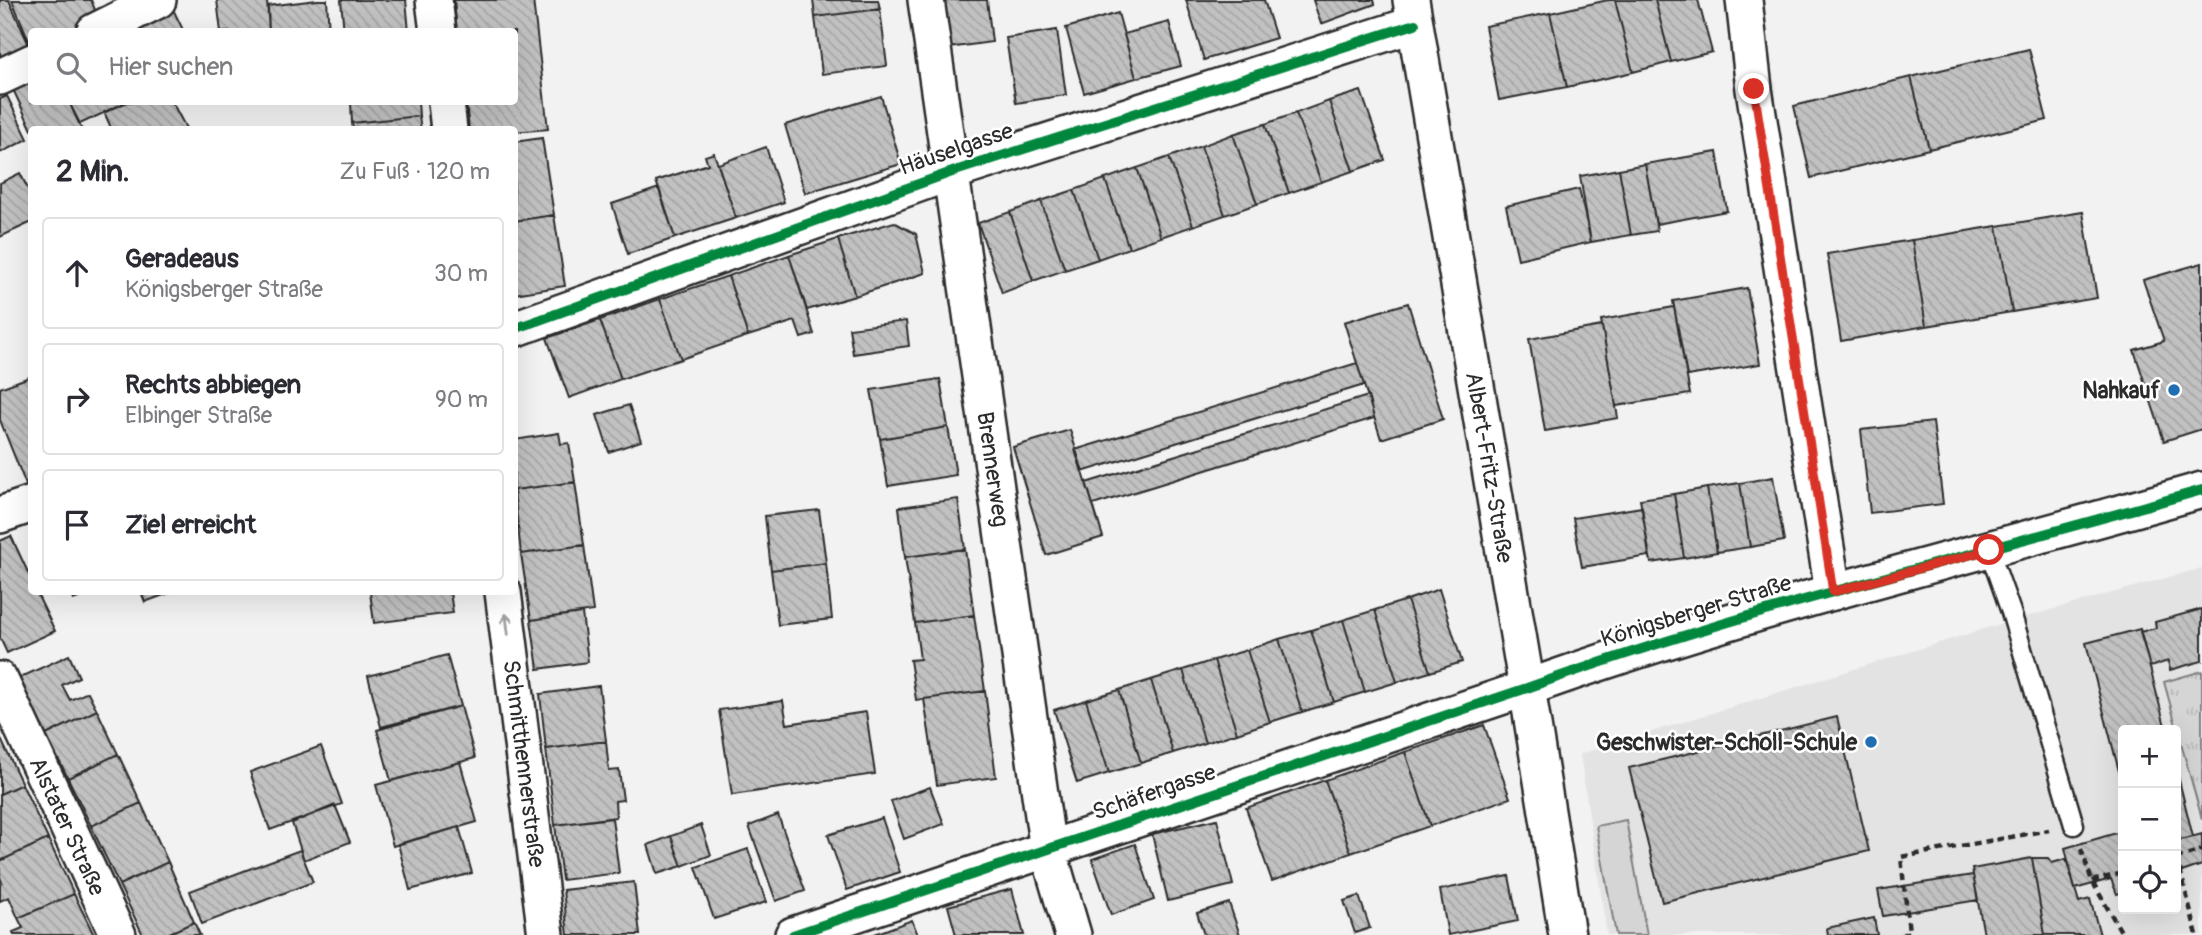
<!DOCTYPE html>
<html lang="de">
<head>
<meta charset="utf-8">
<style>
	body { margin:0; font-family:Pangolin,sans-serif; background:#f2f2f3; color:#2b2b33 }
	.controls { position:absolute; right:21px; bottom:21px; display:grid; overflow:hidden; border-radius:7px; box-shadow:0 7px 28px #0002 }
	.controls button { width:63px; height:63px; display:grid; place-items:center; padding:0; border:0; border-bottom:2px solid #e1e1e2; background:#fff; color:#2b2b33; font:35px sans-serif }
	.stop { position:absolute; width:21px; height:21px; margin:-16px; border:5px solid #d93025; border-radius:50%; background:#fff }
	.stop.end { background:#d93025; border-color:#fff; box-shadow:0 2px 7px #0008 }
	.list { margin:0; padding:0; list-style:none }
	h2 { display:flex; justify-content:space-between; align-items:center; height:91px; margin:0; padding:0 28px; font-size:30px }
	h2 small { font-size:23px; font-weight:400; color:#7c7c81 }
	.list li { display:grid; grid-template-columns:46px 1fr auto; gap:21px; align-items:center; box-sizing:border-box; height:112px; margin:0 14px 14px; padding:0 14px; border:2px solid #e1e1e2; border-radius:7px }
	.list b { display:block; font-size:26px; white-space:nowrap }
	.list p { margin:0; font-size:23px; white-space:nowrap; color:#7c7c81 }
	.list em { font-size:23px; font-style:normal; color:#7c7c81 }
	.icon { flex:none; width:38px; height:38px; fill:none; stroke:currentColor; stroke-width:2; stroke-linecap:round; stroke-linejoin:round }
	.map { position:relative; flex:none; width:2202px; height:935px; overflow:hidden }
	.search { position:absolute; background:#fff; box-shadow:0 7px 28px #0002; left:28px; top:28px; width:490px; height:77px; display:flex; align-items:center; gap:18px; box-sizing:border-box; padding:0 24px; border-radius:7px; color:#7c7c81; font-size:26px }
	.panel { position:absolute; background:#fff; box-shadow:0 7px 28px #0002; left:28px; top:126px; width:490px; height:469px; border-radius:7px }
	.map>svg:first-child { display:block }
	.built { fill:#e3e3e3; fill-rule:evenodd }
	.grass { fill:url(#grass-tufts); stroke:#808080; stroke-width:2 }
	.pitch { fill:#d5d5d5; stroke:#808080; stroke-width:2 }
	.building { fill:url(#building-back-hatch); stroke:#2b2b2b; stroke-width:2 }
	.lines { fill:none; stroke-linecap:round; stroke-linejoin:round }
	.lane-casing { stroke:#2b2b2b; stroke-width:23 }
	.street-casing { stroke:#2b2b2b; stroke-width:40 }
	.path { stroke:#2b2b2b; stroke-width:4.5; stroke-dasharray:7 5; stroke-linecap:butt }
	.lane { stroke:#fff; stroke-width:18 }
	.street { stroke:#fff; stroke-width:35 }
	.cycleway-casing { stroke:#fff; stroke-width:15 }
	.cycleway { stroke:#00873e; stroke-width:10 }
	.oneway { stroke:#a0a0a0 }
	.route { stroke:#d93025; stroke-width:9 }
	.poi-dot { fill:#1f6fb2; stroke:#fff; stroke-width:2.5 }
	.labels { text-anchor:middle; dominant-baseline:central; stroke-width:5; stroke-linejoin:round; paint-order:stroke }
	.street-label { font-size:23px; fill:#2b2b2b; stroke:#fff }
	.poi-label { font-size:23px; font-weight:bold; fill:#2b2b2b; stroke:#fff; text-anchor:end }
</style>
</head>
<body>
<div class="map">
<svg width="2202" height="935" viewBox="0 0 2202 935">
	<defs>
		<pattern id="grass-tufts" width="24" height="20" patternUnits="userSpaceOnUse" patternTransform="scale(1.75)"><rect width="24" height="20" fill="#d5d5d5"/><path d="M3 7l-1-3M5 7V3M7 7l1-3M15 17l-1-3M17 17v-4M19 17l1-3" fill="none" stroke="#b7b7b7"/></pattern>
		<pattern id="building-back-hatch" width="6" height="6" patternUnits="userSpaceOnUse" patternTransform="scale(1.75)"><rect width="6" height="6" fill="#c1c1c1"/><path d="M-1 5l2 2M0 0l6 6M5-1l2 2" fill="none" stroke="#a6a6a6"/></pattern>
	</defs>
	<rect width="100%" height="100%" fill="#f2f2f2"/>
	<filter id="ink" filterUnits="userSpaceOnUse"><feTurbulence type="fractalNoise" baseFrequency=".0143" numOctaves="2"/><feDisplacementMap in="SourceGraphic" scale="14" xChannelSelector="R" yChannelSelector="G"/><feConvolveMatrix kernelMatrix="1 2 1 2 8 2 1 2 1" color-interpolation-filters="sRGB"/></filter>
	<g filter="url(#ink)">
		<path class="built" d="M2202,568V935H1607L1580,754L1990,627ZM2123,730H2176V909H2123Z"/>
		<path class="grass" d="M2202,671V819L2164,682Z"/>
		<path class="pitch" d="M1626,820L1647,935H1616L1596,826Z"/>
		<path class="building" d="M0,0H9L32,52L0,67Z
			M12,0H91L100,22L75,32H32V48Z
			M217,0H267L269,32H221Z
			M317,0H327L329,32H269L268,6Z
			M341,0H406L409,32H344Z
			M454,0H533L548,129L514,132V130H469L466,102H514V32H457Z
			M813,0H878L880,9L815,17Z
			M952,0H987L992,42L948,48L943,1Z
			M1186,0H1264L1276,38L1204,60Z
			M1313,0H1374L1375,4L1321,24Z
			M1608,0H1615L1633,72L1567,87L1550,13Z
			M1615,0H1655L1671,62L1633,72Z
			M1655,0H1698L1712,52L1671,62Z
			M171,5L184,32H117Z
			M880,9L887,66L822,74L815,17Z
			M1118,13L1136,78L1084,93L1066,28Z
			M1550,13L1567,87L1499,100L1485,26Z
			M1169,22L1181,66L1136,78L1124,34Z
			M1057,30L1066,95L1016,103L1006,38Z
			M2029,49L2047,120L1929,149L1911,77Z
			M32,75V102H69L82,130H32L11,85Z
			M1911,77L1929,149L1811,178L1794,106Z
			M1361,91L1385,160L1353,171L1329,101Z
			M7,96L28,139L0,153V99Z
			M881,96L901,164L805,193L785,125Z
			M1329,101L1353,171L1321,182L1296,113Z
			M69,102H127L80,124Z
			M127,102H172L187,130H112L104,112Z
			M351,102H418L419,116L352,123Z
			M1296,113L1321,182L1289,193L1265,124Z
			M419,116L421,130H353L352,123Z
			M1265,124L1289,193L1257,204L1233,134Z
			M1233,134L1257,204L1225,215L1201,146Z
			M542,138L554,215L514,221V142Z
			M1201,146L1225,215L1193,226L1169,157Z
			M766,147L784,202L736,218L718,164Z
			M1717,152L1727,211L1656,224L1645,164Z
			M714,153L736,218L675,238L656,181L708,164L705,156Z
			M1169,157L1193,226L1161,237L1137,168Z
			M1645,164L1657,231L1631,235L1619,169Z
			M1137,168L1161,237L1129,248L1105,179Z
			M1619,169L1631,235L1591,242L1580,176Z
			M20,173L32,197V222L0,237V183Z
			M1105,179L1129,248L1098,259L1074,190Z
			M659,188L675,238L628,254L612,204Z
			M1579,189L1591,242L1518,259L1506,206Z
			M1074,190L1098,259L1065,270L1041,201Z
			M1041,201L1065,270L1033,281L1010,212Z
			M1010,212L1033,281L1002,293L978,223Z
			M2083,212L2097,298L2012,312L1997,226Z
			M554,215L565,286L514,294V221Z
			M894,222L916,234L925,273L855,296L838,239Z
			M1997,226L2012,312L1926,326L1912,240Z
			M838,239L855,296L807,310L789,255Z
			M1912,240L1926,326L1841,341L1827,254Z
			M789,255L814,334L801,338L795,321L748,336L728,276Z
			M2202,263V429L2164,441L2134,350L2164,341L2143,280Z
			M728,276L748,336L681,359L660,299Z
			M1747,288L1760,364L1687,376L1673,301Z
			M660,299L681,359L621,379L600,320Z
			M1408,303L1443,419L1381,439L1344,322Z
			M1674,307L1690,394L1616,406L1601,320Z
			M600,320L621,379L569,398L547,338Z
			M906,321L909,346L853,354L849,328Z
			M1602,326L1618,418L1545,431L1529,339Z
			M1357,363L1364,385L1082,472L1075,450Z
			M32,376V483L26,485L0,420V388Z
			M940,379L948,427L880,439L871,390Z
			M1368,396L1374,418L1093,505L1086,483Z
			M629,405L641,441L609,452L597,415Z
			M1933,422L1943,504L1870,513L1861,430Z
			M948,427L956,475L888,486L880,439Z
			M1070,430L1103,537L1046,555L1013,447Z
			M559,433L561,444L569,443L575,482L514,490V440Z
			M1773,477L1784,541L1750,547L1740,483Z
			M575,482L584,545L521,554L514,490Z
			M1740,483L1750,547L1717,552L1707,488Z
			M1707,488L1717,552L1684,558L1674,494Z
			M1674,494L1684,558L1651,563L1640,499Z
			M958,499L965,549L905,557L899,507Z
			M1642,507L1649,556L1582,567L1573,518Z
			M819,510L826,563L771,570L765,516Z
			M11,536L32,581V592H36L55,631L7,653L0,638V541Z
			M584,545L593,611L531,620L521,554Z
			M965,549L974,615L915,623L905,557Z
			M826,563L832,619L778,625L771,570Z
			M1439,589L1462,662L1430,672L1407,600Z
			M70,592H94L73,600Z
			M141,592H172L145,602Z
			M370,592H450L453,613L374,623Z
			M1407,600L1430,672L1397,682L1375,610Z
			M2202,609V661L2170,670L2168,661L2150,667L2140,632L2156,628L2155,622Z
			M1375,610L1397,682L1365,692L1343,620Z
			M582,613L588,662L538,669L531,620Z
			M974,615L985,691L916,700L910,660L920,659L915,623Z
			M1343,620L1365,692L1334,702L1311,630Z
			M2140,629L2166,730H2123V787L2086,643Z
			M1311,630L1334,702L1302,712L1279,639Z
			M1279,639L1302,712L1270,722L1247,650Z
			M1247,650L1270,722L1237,733L1214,660Z
			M69,655L79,677L62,685L70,700L88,692L97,710L46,735L17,679Z
			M447,655L461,706L381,727L368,676Z
			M1214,660L1237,733L1205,743L1183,670Z
			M1183,670L1205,743L1173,753L1151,680Z
			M1151,680L1173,753L1141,763L1119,690Z
			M599,686L606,741L546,749L540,694Z
			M1119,690L1141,763L1109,773L1086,700Z
			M985,691L996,777L937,785L924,699Z
			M1086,700L1109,773L1077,783L1054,710Z
			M783,701L787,724L866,712L875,774L732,795L719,710Z
			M461,706L475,758L391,781L377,730Z
			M97,710L118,754L68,778L46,735Z
			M1837,717L1869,851L1662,902L1629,768Z
			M1484,725L1510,798L1430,826L1405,752Z
			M0,737L22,784L0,794Z
			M606,741L609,771L619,770L623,800L615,801L616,817L555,825L546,749Z
			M321,746L342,804L270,830L250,772Z
			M1405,752L1430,826L1351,853L1325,780Z
			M118,754L141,803L91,826L68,778Z
			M460,762L477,822L393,846L376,785Z
			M2176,768L2193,837L2176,841Z
			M1325,780L1351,853L1272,881L1246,808Z
			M22,784L48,839L0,861V794Z
			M930,787L944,824L904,839L891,801Z
			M141,803L168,862L119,885L91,826Z
			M335,805L350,842L304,860L292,823Z
			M778,815L805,891L776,901L749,826Z
			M612,818L619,873L562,880L555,825Z
			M882,818L900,872L847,890L828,835Z
			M1217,819L1233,885L1168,901L1152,834Z
			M701,825L711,855L682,866L671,836Z
			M459,827L472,873L410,890L398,844Z
			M2123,831V892L2117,894L2111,879L2075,889L2065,848Z
			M2202,834V865L2176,874V841Z
			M671,836L682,866L657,874L648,845Z
			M48,839L74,894L18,918L9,897L0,901V883L2,882L0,877V861Z
			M1135,844L1154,900L1111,915L1092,859Z
			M748,849L766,902L714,919L696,867Z
			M300,850L313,882L202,924L190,891Z
			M2032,858L2045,935H1984L1972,869Z
			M2032,858H2048L2052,863L2066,859L2079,902L2090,899L2100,935H2045Z
			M168,862L194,922L165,935H143L119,885Z
			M1973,875L1978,900L1883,916L1878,890Z
			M1509,876L1518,921L1448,935L1440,890Z
			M634,882L640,935H568L563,890Z
			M1012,889L1024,935H956L948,906Z
			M74,894L94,935H14L13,932L23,928L18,918Z
			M1359,896L1370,928L1355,933L1344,901Z
			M1229,903L1240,935H1204L1197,913Z
			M1874,918L1877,935H1828L1827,928Z
			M912,920L918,935H872Z
			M194,922L200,935H165Z"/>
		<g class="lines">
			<defs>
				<path id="lane" d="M1989,550L2011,612L2074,825"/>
				<g id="street">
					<path d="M434,0L438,32"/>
					<path id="s1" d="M926,0L1048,850L1073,935"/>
					<path id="s2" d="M1411,0L1527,688L1567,935"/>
					<path d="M1744,0L1754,89L1833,592"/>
					<path d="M94,32L158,0"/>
					<path d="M0,77L32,62"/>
					<path d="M446,102L449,130"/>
					<path d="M514,329L952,172L1415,24"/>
					<path d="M0,515L32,504"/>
					<path id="s3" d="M503,592L546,935"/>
					<path id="s4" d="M0,680L118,935"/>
					<path d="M793,935L1527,688C1748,608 1977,555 2202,490"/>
				</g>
			</defs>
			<use href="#lane" class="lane-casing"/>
			<use href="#street" class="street-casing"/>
			<path class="path" d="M2081,849L2092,881L2123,935
				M2176,858L2202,850
				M2177,858L2197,935
				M2092,881L2123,873
				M1902,935L1909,932L1901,857L2049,830"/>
			<use href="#lane" class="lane"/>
			<use href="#street" class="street"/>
			<defs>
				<path id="cycleway" d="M514,329L952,172L1415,24
					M793,935L1527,688C1748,608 1977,555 2202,490"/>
			</defs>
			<use href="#cycleway" class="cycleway-casing"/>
			<use href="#cycleway" class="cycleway"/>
		</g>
		<defs><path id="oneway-shaft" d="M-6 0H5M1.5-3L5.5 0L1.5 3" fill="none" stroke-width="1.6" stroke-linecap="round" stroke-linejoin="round" transform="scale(1.75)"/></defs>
		<use class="oneway" href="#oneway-shaft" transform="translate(507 624) rotate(-97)"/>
	</g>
	<g class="lines" filter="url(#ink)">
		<path class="route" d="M1754,89L1833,592L1989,550"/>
	</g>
	<g class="poi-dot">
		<circle cx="2174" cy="390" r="7"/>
		<circle cx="1871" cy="742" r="7"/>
	</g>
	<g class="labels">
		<g class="street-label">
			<text transform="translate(956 149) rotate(-19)">Häuselgasse</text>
			<text stroke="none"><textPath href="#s2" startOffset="474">Albert-Fritz-Straße</textPath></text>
			<text stroke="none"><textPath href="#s1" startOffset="474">Brennerweg</textPath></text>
			<text transform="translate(1696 611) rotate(-17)">Königsberger Straße</text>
			<text stroke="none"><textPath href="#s3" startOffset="173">Schmitthennerstraße</textPath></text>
			<text transform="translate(1154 792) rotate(-19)">Schäfergasse</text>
			<text stroke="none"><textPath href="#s4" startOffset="161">Alstater Straße</textPath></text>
		</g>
		<g class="poi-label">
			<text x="2160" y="390">Nahkauf</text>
			<text x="1857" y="742">Geschwister-Scholl-Schule</text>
		</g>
	</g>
</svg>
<div class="controls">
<button>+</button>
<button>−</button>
<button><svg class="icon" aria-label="locate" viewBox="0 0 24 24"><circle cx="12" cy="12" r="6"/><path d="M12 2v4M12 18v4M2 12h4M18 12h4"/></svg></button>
</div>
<div class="stop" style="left:1989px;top:550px"></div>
<div class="stop end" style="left:1754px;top:89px"></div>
<div class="search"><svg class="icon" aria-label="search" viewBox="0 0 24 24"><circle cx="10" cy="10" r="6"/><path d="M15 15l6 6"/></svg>Hier suchen</div>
<section class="panel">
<h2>2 Min.<small>Zu Fuß · 120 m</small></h2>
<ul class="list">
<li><svg class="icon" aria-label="ahead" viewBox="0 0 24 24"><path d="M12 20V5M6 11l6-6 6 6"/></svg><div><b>Geradeaus</b><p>Königsberger Straße</p></div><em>30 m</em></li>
<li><svg class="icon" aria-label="right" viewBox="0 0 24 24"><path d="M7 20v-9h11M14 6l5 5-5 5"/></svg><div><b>Rechts abbiegen</b><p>Elbinger Straße</p></div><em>90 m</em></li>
<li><svg class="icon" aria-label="arrive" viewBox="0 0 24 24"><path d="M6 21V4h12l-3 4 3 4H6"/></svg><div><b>Ziel erreicht</b></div></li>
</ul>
</section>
</div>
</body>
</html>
